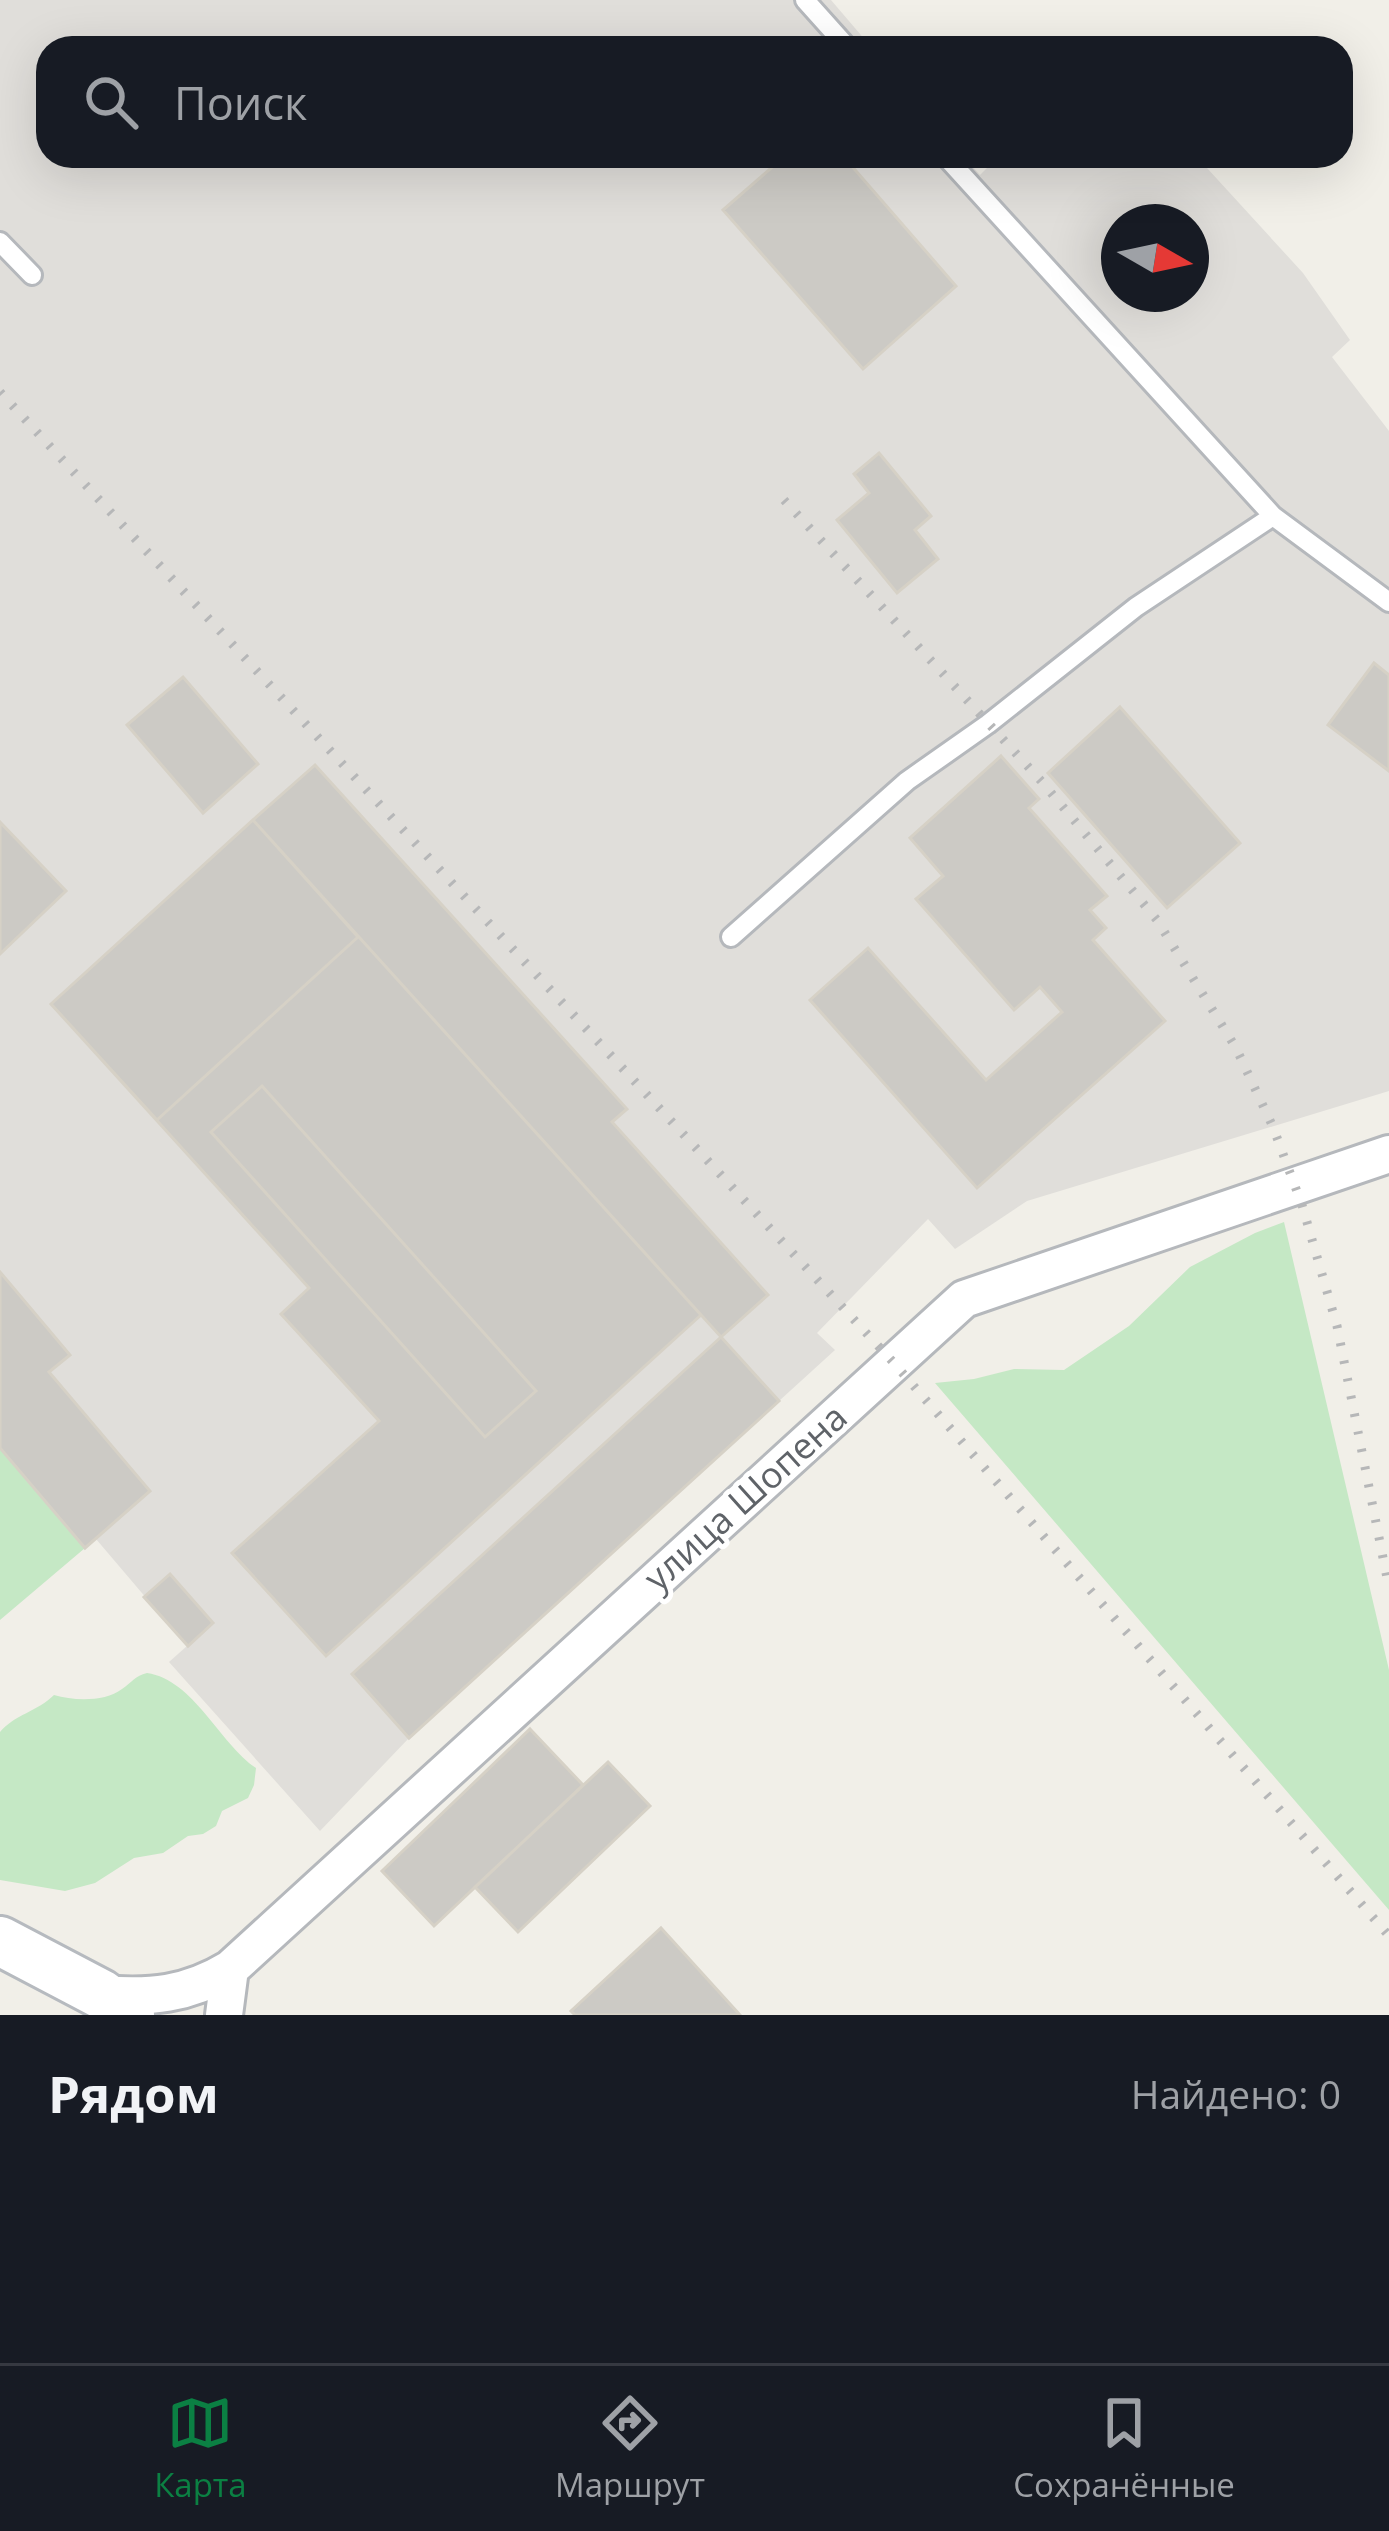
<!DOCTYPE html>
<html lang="ru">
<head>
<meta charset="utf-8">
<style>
	body { margin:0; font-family:"Open Sans",sans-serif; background:#242831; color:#f1f3f6 }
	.compass { position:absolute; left:1101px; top:204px; width:108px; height:108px; border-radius:50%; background:#171b24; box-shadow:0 12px 48px #0002; rotate:99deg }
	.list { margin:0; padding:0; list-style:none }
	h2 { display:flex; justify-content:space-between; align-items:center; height:156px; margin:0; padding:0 48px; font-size:51px }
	h2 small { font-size:39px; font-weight:400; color:#9ea1a6 }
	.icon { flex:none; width:66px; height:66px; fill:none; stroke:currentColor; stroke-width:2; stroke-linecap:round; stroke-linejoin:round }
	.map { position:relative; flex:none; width:1389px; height:2015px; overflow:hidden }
	.search { position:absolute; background:#171b24; box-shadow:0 12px 48px #0002; left:36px; right:36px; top:36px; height:132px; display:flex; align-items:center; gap:30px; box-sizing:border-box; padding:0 42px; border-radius:36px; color:#9ea1a6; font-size:45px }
	.sheet { height:348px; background:#171b24 }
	nav { display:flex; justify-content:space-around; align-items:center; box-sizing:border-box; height:168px; border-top:3px solid #363941; background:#171b24; font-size:33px; color:#9ea1a6 }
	nav a { display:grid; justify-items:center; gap:6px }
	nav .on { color:#0b8043 }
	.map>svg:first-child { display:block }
	.industrial { fill:#e0deda; fill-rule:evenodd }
	.green { fill:#c5e8c5 }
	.building { fill:#cccac5; stroke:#d6d1c6; stroke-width:3 }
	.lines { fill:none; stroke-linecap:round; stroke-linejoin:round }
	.service-casing { stroke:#b5b8bc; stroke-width:24 }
	.minor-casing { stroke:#b5b8bc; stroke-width:42 }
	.secondary-casing { stroke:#b6babf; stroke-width:54 }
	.service { stroke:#fff; stroke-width:18 }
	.minor { stroke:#fff; stroke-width:36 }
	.secondary { stroke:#fff; stroke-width:48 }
	.rail { stroke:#b6b7b8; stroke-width:9; stroke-dasharray:3 15; stroke-linecap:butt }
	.labels { text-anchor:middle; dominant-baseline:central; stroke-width:10; stroke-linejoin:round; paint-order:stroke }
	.street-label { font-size:36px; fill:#5f6368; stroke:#fff }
</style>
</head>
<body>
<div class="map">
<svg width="1389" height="2015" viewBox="0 0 1389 2015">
	<rect width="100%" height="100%" fill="#f1efe8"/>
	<path class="industrial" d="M0,0H831L872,48H48V156H963L980,175L999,156H1196L1303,273L1350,340L1332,357L1389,431V1091L1027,1201L955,1249L928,1219L817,1333L835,1350L409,1738L320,1831L169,1662L187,1646L96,1539L85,1548L0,1448ZM1119,222H1191V294H1119Z"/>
	<path class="green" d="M1284,1222L1389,1670V1910L935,1383L974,1379L1014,1369L1064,1370L1129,1326L1190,1267L1255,1233Z
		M0,1448L85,1548L0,1620Z
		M147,1673C194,1680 219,1743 256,1768L254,1785L248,1798L222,1811L216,1826L203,1834L188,1836L163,1853L134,1858L95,1883L65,1891L0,1880V1732C14,1715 38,1711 54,1695C74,1701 105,1702 122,1689C132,1682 135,1676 147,1673Z"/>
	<path class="building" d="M785,156H843L956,286L863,369L723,210Z
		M879,453L931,516L915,530L938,559L897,593L837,520L869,493L854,474Z
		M1374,663L1389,675V771L1328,725Z
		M183,677L258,764L203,813L127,725Z
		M1120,707L1240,843L1167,908L1048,773Z
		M1001,756L1039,799L1029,808L1107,896L1090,910L1106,928L1093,940L1165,1021L977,1188L810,1000L868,948L986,1080L1062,1012L1040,987L1014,1010L916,899L943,876L910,838Z
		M315,765L627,1109L612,1122L768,1295L721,1337L253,820Z
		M253,820L701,1315L326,1656L232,1553L379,1421L281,1314L309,1288L51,1004Z
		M253,820L358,937L157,1120L51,1004Z
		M0,822L66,891L0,954Z
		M262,1086L536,1391L485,1437L211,1132Z
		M0,1272L70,1355L49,1372L150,1491L85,1548L0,1448Z
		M721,1337L779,1401L409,1738L352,1674Z
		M170,1574L213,1623L188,1646L144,1597Z
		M530,1729L583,1785L434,1926L382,1871Z
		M608,1762L650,1806L518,1932L475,1887Z
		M661,1928L740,2015H575L571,2011Z"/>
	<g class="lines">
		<defs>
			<path id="service" d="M805,0L848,48
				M945,156L1273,516L1389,602
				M0,242L32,275
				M731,937L907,781L988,724L1136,607L1273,516"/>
			<path id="minor" d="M101,1994C150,1998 187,1995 230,1969
				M224,2015L230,1969L964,1299L1389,1154"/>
			<path id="secondary" d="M0,1941L101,1994L130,2015"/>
		</defs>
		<use href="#service" class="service-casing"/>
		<use href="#minor" class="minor-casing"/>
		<use href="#secondary" class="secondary-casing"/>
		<use href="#service" class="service"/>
		<use href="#minor" class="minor"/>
		<use href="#secondary" class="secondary"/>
		<path class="rail" d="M0,392L893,1362L1389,1936
			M784,500L1043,783L1157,920L1236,1048L1273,1127L1302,1205L1337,1326L1389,1588"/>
	</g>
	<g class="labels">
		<g class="street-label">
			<text transform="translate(745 1497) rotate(-42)">улица Шопена</text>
		</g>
	</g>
</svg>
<svg class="compass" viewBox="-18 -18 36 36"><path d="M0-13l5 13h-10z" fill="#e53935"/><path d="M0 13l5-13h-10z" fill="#9ea1a6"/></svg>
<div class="search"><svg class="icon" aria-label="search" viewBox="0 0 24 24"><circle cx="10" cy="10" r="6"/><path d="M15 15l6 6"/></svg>Поиск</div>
</div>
<section class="sheet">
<h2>Рядом<small>Найдено: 0</small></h2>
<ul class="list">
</ul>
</section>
<nav>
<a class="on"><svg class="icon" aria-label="map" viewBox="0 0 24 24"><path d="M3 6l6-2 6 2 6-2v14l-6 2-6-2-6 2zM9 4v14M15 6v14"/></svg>Карта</a>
<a><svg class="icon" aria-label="directions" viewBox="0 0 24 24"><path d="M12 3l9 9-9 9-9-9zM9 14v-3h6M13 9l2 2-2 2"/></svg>Маршрут</a>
<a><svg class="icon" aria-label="saved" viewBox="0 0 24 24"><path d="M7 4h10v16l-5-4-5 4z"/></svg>Сохранённые</a>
</nav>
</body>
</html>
